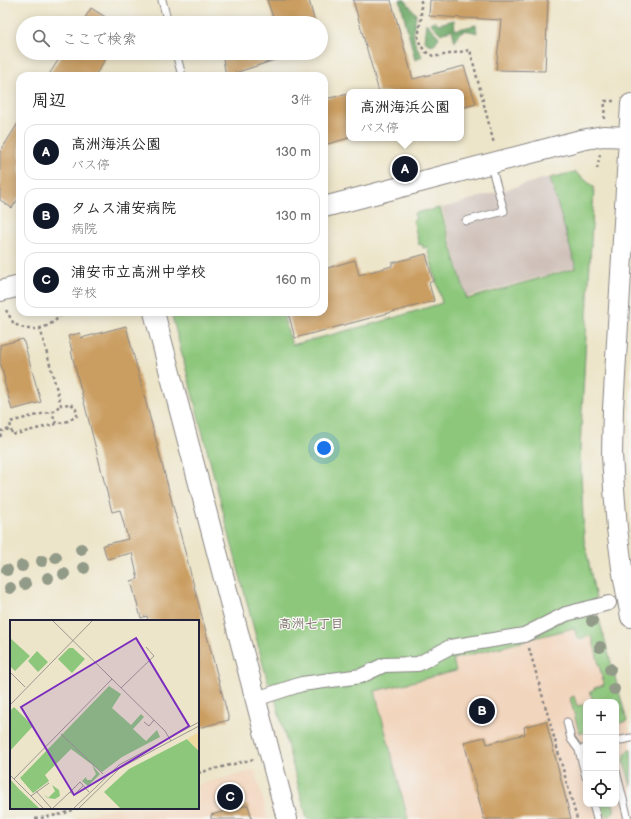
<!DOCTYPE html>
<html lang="ja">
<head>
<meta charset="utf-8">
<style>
	body { margin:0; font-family:"Balsamiq Sans","Klee One",sans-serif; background:#f2f2f2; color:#222 }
	.controls { position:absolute; right:12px; bottom:12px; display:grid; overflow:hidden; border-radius:8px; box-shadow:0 2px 10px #0003 }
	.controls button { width:36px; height:36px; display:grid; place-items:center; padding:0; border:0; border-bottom:1px solid #e0e0e0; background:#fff; color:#222; font:20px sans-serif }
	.you { position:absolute; left:324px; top:448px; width:14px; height:14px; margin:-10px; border:3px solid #fff; border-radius:50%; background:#1a73e8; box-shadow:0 0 0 6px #1a73e833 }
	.badge { display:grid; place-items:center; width:26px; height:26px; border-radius:50%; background:#111827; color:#fff; font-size:13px; font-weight:700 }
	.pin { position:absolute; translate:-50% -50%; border:2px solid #fff; box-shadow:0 1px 4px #0006 }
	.popup { position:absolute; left:346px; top:89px; width:118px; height:52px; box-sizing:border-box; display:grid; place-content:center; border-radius:8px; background:#fff; filter:drop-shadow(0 1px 3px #0005); font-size:13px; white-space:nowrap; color:#767676 }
	.popup b { font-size:15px; color:#222 }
	.popup::after { content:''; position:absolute; left:50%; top:100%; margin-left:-8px; border:8px solid transparent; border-top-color:#fff }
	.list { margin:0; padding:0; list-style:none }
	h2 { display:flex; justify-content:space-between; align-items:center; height:52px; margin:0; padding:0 16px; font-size:17px }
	h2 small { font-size:13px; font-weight:400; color:#767676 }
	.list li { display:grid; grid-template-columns:26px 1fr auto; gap:12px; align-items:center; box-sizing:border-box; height:56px; margin:0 8px 8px; padding:0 8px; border:1px solid #e0e0e0; border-radius:12px }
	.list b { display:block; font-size:15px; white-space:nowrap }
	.list p { margin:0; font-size:13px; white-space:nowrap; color:#767676 }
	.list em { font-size:13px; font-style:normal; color:#767676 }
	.icon { flex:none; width:22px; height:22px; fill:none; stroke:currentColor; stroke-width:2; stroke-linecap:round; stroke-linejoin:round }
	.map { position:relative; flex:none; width:631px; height:819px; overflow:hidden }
	.search { position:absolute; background:#fff; box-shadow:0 2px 10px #0003; left:16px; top:16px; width:312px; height:44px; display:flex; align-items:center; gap:10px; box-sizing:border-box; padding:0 14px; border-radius:22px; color:#767676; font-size:15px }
	.panel { position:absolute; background:#fff; box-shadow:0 2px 10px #0003; left:16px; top:72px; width:312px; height:244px; border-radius:12px }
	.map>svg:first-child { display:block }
	.built { fill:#f2d5bd; fill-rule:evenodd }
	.industrial { fill:#cfc1ba }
	.green { fill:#8dc77c; stroke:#58745c }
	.forest { fill:#72ac6c; stroke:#4a6754 }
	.building { fill:#ca9d60 }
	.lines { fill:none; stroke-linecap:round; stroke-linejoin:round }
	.lane-casing { stroke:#888482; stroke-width:9 }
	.street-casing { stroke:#888482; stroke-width:16 }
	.secondary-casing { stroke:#888482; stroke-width:22 }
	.path { stroke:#888482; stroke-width:2.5; stroke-dasharray:3 3; stroke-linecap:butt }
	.lane { stroke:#fff; stroke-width:7 }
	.street { stroke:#fff; stroke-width:14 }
	.secondary { stroke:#fff; stroke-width:20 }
	.tree { fill:#929a88 }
	.labels { text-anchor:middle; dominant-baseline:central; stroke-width:3; stroke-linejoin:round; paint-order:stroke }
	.neighbourhood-label { font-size:13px; fill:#5d4d48; stroke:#f6f6f2 }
	.inset-road { fill:none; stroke:#9c9790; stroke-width:1 }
	.view { fill:#7b2cbf; fill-opacity:0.15; stroke:#7b2cbf; stroke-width:2 }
	.inset-edge { fill:none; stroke:#22223b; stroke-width:2 }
</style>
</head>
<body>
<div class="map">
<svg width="631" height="819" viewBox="0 0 631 819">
	<rect width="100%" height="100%" fill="#f6f6f2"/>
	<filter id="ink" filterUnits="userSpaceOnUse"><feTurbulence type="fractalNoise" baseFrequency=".025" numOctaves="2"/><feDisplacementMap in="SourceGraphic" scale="8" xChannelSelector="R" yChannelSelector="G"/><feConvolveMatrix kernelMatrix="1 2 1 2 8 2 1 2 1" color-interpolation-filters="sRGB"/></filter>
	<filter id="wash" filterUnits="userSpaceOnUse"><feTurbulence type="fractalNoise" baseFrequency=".012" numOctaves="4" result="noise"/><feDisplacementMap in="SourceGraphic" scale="16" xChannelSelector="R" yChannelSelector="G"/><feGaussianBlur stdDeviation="0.9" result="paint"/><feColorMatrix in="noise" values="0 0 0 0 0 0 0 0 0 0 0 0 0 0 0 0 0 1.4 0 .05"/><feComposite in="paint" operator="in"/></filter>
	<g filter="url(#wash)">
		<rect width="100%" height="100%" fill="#ede5c9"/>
		<path class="built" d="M600,620L631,736V819H406L370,683ZM586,702H616V804H586Z
			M255,770L268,819H73L114,808H198V785Z"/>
		<path class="industrial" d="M550,177L575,267L467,297L442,208Z"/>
		<path class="green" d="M575,172L594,187L580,449L584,539L596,599L525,641L453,659L456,671L375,691L408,819H307L271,683H268L171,312H282L292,345L380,322L442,303L427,247L423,248L422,244L419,245L413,220L416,219L414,213L440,208L467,299L576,268L550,178Z
			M587,614L594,616L599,619L627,721L616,724V702H593L590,691L594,690V688L604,685L592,636L578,639L574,628L530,639L569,617Z
			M574,696L577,706L586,704V732L581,733L579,732L570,698Z
			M629,749H631V786L624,761C624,756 626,753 629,749Z
			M601,804H613C615,810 615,813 609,816C603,815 602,810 601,804Z"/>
		<path class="forest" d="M400,0H405L416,14C413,33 411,39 422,56L420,58L415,60Z
			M454,20L455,30L476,25L477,33C465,29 459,29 455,42L452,29L441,34L430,23L434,21L439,24Z
			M426,23L439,37L434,45L429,44L424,41Z"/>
		<g id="blocks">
			<path class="building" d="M267,0H309L315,23H275Z
				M353,0H391L413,79L464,66L476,104L461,108V92H379Z
				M430,0H548L545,71L496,70L501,20L429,16Z
				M91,8L115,23H82Z
				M63,53H109L95,76H48Z
				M222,53H289L290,55L226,76Z
				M349,94V138L324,145V99Z
				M20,120V196L12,208L0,200V152Z
				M426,254L433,281L429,283L434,301L295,338L288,312H324V269L355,260L359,275L392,266V263Z
				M126,326L229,720L198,728V621H148L147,616L141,618L131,581L138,579L132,553L107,559L103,545L128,539L120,510L112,512L71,351H72L68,336L80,333L81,338Z
				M23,339L41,402L12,410L4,381L5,380L0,362V345Z
				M546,721L571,819H484L464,742L485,737L487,744L525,734L524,727Z
				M248,805L252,819H211V815Z"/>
		</g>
	</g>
	<g filter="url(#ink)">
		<use href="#blocks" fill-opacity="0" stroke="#888482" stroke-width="1"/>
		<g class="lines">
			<defs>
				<path id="lane" d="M162,0L168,23
					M176,53L182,76
					M466,221L504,211L491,166
					M567,722L571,739L579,750
					M616,741L631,738
					M586,748L579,750L586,777
					M616,771L628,819
					M593,804L597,819"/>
				<path id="street" d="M265,696L302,684L361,676L384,665L418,664L450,647L524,635L566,614L609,603"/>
				<path id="secondary" d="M631,104L613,409L612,454L614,489L617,528L622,568L631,617
					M324,207L581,140L603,136L631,137
					M0,291L20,286
					M154,312L287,819"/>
			</defs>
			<use href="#lane" class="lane-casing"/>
			<use href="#street" class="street-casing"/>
			<use href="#secondary" class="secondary-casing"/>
			<path class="path" d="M421,0V19L418,39L421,46L426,52L433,56H439L470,50L494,144
				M604,119L605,101H615
				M597,169L600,154
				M6,310L14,324C19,326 24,329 30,329C44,330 55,323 63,312
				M40,328L61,405L71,404C76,408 77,410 77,416L68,421L12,435L10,422L53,411
				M56,424L53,415V411L61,405
				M0,431L11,429
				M0,437L3,431
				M529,648L577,819
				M198,773L254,759
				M35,819L63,814L77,808"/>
			<use href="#lane" class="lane"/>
			<use href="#street" class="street"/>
			<use href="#secondary" class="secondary"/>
		</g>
		<g class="tree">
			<circle cx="81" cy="549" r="6"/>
			<circle cx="56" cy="557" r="6"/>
			<circle cx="42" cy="561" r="6"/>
			<circle cx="22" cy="566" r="6"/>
			<circle cx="84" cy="568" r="6"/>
			<circle cx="7" cy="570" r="6"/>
			<circle cx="64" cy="574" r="6"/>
			<circle cx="48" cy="578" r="6"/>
			<circle cx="25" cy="584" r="6"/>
			<circle cx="10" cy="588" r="6"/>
			<circle cx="592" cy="621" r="6"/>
			<circle cx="600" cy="647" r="6"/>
			<circle cx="610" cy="669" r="6"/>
			<circle cx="614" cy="689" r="6"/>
		</g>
	</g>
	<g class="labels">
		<g class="neighbourhood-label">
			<text x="311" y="624">高洲七丁目</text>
		</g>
	</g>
	<g transform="translate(10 620)">
		<rect width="189" height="189" fill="#ede5c9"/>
		<path d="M0,18L20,36L5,51L0,46ZM59,28H63L75,39L62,53L48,39ZM27,31L38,42L28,52L18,41ZM99,66L111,74L102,88L121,105L131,94L134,97L123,109L136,121L147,110L150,117L112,137L92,152L61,129L35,155L39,161L23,173L10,158ZM4,87L23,106L0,131V91ZM177,119L189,131V189H111L94,172L119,149ZM82,145L90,154L78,166L72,161L76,157L77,160H81L86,154ZM0,159L9,169L30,189H0ZM42,165L49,170L50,176L45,179L37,178L34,174L38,178L45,171Z" fill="#8dc77c"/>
		<path d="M189,112V131L177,119Z" fill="#eeda9e"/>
		<path class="inset-road" d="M42,0L155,111L161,121M0,52L15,67M111,68L144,36L136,27M0,85L83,0M134,102L139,106L144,100M51,114L93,154M0,155L34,189M4,159L102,59M73,166L64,175L60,172L70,162L79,172M26,171L42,189L60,172M21,176L39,163M63,189L109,145L189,102M68,189L110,148L189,106"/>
		<path class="view" d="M126,18L179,106L64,175L11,87Z"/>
		<rect width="189" height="189" class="inset-edge"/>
	</g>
</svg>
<div class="controls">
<button>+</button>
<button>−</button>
<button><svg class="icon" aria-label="locate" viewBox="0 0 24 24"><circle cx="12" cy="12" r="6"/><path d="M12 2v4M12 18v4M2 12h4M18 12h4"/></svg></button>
</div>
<div class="you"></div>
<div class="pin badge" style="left:405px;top:169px">A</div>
<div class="popup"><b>高洲海浜公園</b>バス停</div>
<div class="pin badge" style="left:482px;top:711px">B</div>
<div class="pin badge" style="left:230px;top:797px">C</div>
<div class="search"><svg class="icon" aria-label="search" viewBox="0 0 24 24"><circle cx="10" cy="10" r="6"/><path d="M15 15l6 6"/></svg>ここで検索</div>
<section class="panel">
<h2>周辺<small>3件</small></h2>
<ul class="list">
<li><span class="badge">A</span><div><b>高洲海浜公園</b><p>バス停</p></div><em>130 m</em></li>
<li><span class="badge">B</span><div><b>タムス浦安病院</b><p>病院</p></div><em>130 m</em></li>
<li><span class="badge">C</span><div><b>浦安市立高洲中学校</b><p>学校</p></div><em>160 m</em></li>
</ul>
</section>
</div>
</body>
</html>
